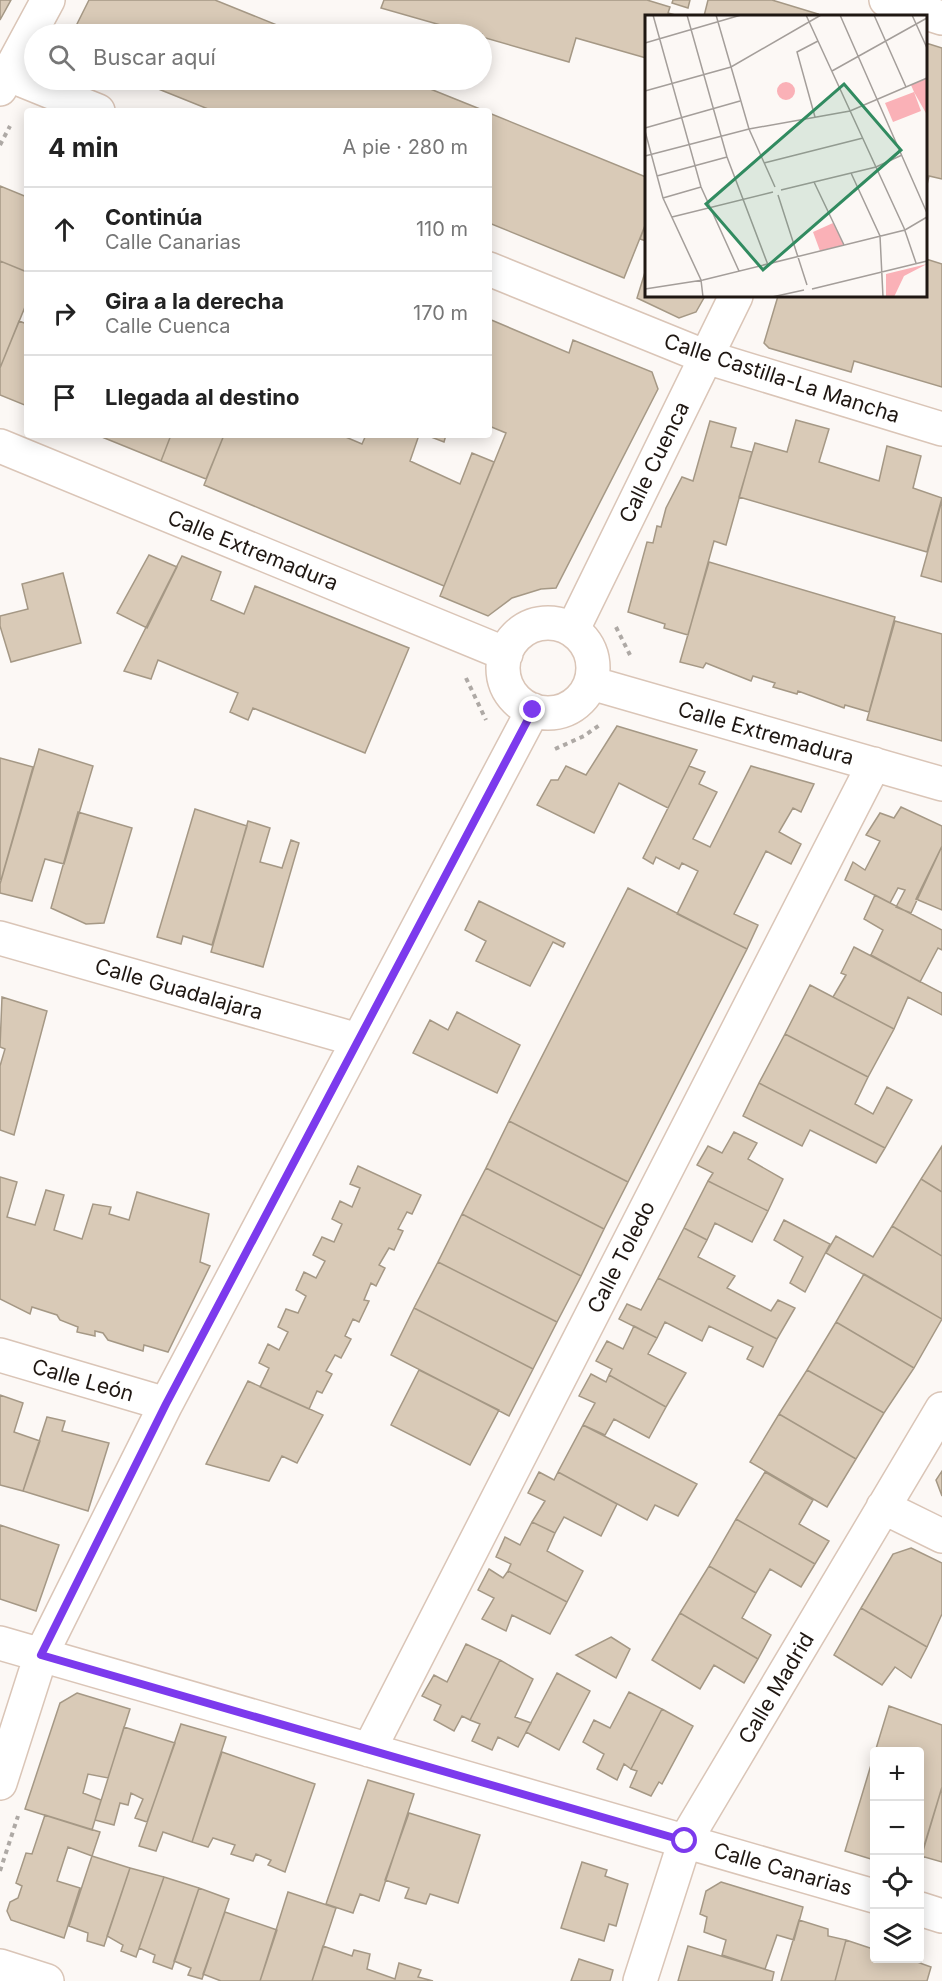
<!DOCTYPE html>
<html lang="es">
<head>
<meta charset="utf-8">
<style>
	body { margin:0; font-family:Inter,sans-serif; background:#f6f6f6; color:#222 }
	.controls { position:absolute; right:18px; bottom:18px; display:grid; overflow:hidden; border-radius:6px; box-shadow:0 3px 15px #0003 }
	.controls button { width:54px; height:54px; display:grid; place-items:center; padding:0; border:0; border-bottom:2px solid #e0e0e0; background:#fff; color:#222; font:30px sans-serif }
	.stop { position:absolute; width:18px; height:18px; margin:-14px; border:4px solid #7c3aed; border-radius:50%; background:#fff }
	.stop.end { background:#7c3aed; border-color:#fff; box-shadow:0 2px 6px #0008 }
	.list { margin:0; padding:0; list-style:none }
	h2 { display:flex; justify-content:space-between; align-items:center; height:78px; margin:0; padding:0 24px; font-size:26px }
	h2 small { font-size:20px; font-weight:400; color:#767676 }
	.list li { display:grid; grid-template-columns:39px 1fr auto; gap:18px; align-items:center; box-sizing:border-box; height:84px; padding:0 24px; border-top:2px solid #e0e0e0 }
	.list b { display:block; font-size:22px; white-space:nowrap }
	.list p { margin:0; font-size:20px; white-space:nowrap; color:#767676 }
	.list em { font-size:20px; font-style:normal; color:#767676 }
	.icon { flex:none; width:33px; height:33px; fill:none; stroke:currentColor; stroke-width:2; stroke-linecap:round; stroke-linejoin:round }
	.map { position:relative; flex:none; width:942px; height:1981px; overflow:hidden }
	.search { position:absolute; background:#fff; box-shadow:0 3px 15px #0003; left:24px; top:24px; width:468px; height:66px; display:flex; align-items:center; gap:15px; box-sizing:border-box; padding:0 21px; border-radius:33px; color:#767676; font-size:22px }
	.panel { position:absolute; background:#fff; box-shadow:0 3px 15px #0003; left:24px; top:108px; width:468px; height:330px; border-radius:6px }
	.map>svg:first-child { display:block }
	.building { fill:#d9cab7; stroke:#a59885; stroke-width:1.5 }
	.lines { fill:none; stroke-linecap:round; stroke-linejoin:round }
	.street-casing { stroke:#dac5b7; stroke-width:36 }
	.path { stroke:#aea9a5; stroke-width:4; stroke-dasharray:4.5 4.5; stroke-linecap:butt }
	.street { stroke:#fff; stroke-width:33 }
	.route { stroke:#7c3aed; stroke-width:8 }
	.labels { text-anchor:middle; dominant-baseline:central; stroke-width:4.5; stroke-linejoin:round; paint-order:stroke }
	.street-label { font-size:21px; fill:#1f1712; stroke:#fff }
	.inset-road { fill:none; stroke:#a49e9a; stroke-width:1.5 }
	.view { fill:#318b60; fill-opacity:0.15; stroke:#318b60; stroke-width:3 }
	.inset-edge { fill:none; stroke:#1f1712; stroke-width:3 }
</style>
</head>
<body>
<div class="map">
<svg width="942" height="1981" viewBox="0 0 942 1981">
	<rect width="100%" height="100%" fill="#fcf8f5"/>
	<path class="building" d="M0,0H11L0,20Z
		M89,0H215L299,34H72Z
		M384,0H647L670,7L668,13L679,16H646V58L576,38L569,62L482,37V34H472L381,8Z
		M673,0H690L688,8L672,3Z
		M708,0H772L818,14L817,16H704Z
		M926,43L942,48V179L929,176L926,189Z
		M136,80H408L485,111H213Z
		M489,113L646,177V223L624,278L489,223Z
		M0,186L27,197V272L0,261Z
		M646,223V241L640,239Z
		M926,259L942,264V387L854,361L851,372L769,348L764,343L778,296H926Z
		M0,261L27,272V302L0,368Z
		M646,269V296H705L696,312L679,318L637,298Z
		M489,319L569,353L573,340L652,372L658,389L556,588L541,589L512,598L488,616L440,596L506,433L489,426Z
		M19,321L27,324V406L0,395V368Z
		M796,420L829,429L819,462L879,481L887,446L921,456L913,488L942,498L927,552L739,497L755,443L787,452Z
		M710,421L736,428L731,447L752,452L726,545L714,541L688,635L664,628L665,624L628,612L647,542L653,543L657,526L661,527L666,508L682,477L693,481Z
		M97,435H171L161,461Z
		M171,435H224L206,479L161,461Z
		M224,435H341L362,444L366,435H419L410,461L460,484L472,453L494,462L444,586L204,485Z
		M426,435H446L444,442Z
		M942,500V582L921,576Z
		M149,555L177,567L147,628L117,613Z
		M182,556L221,572L211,600L244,614L255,586L409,648L365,753L253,708L248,720L230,712L238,693L158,660L151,679L124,671Z
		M709,562L895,617L869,712L845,705L844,708L798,691L797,694L773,687L775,683L753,676L751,681L706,663L703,668L680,662Z
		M63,573L81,643L11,662L0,626V616L28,609L22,584Z
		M895,621L942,634V741L867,720Z
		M617,726L697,750L668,808L619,783L594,833L537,805L551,780H558L566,766L586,775Z
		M39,749L93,766L64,864L45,859L32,901L0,893V884Z
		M0,758L33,767L1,880L0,879Z
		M689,766L705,772L699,784L717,792L693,839L710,847L751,766L814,784L801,812L793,808L779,832L801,844L791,864L766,851L734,914L758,925L747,949L677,914L698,871L682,863L679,869L656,857L653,864L643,858Z
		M901,807L942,826V846L911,913L896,907L905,890L898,888L890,903L845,880L853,862L865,870L880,841L866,835L880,813L894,818Z
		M195,809L247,826L212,945L183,936L181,944L157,937Z
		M78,812L132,828L104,923L86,924L51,908Z
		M248,821L270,828L260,862L282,868L291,840L299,843L263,967L211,952Z
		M942,846V910L916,899Z
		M628,888L747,949L628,1182L509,1121Z
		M875,895L942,930V950L938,948L920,982L871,955L883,930L864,919Z
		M479,901L565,943L563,947L553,942L530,986L476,961L486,941L465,930Z
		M854,947L942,993V1015L908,997L894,1029L833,997L846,975L841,973Z
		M810,985L894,1029L868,1077L785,1034Z
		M2,997L47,1011L14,1135L0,1130V1066L5,1049L0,1047Z
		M457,1012L520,1045L497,1093L413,1053L430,1020L448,1030Z
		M785,1034L868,1077L855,1104L873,1114L887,1087L912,1100L885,1148L759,1083Z
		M759,1083L885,1148L876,1163L810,1130L802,1146L743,1116Z
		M509,1121L628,1182L604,1229L486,1168Z
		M734,1132L757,1143L748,1159L783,1179L768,1211L708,1181L713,1173L697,1165L708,1146L722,1153Z
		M942,1146V1192L921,1179Z
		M358,1166L421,1195L412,1214L407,1212L398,1229L403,1231L394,1250L389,1248L379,1265L385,1268L376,1286L371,1283L364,1300L369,1301L359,1322L353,1319L345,1336L351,1339L341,1358L335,1355L326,1371L332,1374L322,1393L317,1391L309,1409L260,1387L269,1368L259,1363L268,1344L279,1350L288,1332L278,1327L286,1309L298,1313L306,1296L296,1290L304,1272L316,1278L325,1261L313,1255L322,1237L334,1242L342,1224L332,1219L340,1201L352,1207L360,1188L350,1184Z
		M486,1168L604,1229L581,1276L462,1214Z
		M0,1177L17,1182L7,1217L35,1225L46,1190L64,1195L54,1230L82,1239L93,1204L111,1207L109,1214L129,1220L137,1192L209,1214L200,1262L210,1266L168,1352L144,1345L143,1351L108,1340L103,1333L95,1331V1336L77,1332L78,1327L60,1320L57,1315L32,1307L30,1314L0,1299Z
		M921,1179L942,1192V1256L892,1226Z
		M708,1181L768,1211L752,1242L715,1223L707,1240L684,1228Z
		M462,1214L581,1276L557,1322L438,1262Z
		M784,1220L830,1244L805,1292L790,1283L803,1257L774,1240Z
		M892,1226L942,1256V1319L826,1253L836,1236L873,1257Z
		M684,1228L707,1240L698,1257L735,1276L727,1288L771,1311L778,1300L795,1308L777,1339L658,1278Z
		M438,1262L557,1322L533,1369L414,1308Z
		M864,1274L942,1319L914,1368L836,1322Z
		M658,1278L777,1339L763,1367L747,1359L753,1347L709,1326L702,1341L665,1322L657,1338L619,1319L627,1304L641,1310Z
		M414,1308L533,1369L509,1416L391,1355Z
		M836,1322L914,1368L884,1413L807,1370Z
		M634,1326L657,1338L648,1354L686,1373L666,1407L609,1375L612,1369L596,1361L607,1341L623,1349Z
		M419,1370L499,1410L470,1465L391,1425Z
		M807,1370L884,1413L856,1459L779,1414Z
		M591,1374L606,1382L609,1375L666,1407L649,1438L614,1419L605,1435L583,1425L595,1403L579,1396Z
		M248,1381L323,1415L297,1463L282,1456L269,1481L206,1464Z
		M0,1395L23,1403L14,1432L40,1441L23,1491L0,1485Z
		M779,1414L856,1459L827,1507L750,1462Z
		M47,1417L65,1421L62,1431L109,1443L88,1511L23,1491Z
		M583,1425L697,1484L678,1516L655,1505L647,1520L558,1472Z
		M942,1471V1496L936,1480Z
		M539,1472L554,1480L558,1472L617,1504L601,1536L564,1517L555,1533L532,1522L545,1501L528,1493Z
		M765,1472L813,1500L799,1524L829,1541L815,1564L736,1519Z
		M736,1519L815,1564L801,1587L770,1569L756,1593L709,1566Z
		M532,1522L555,1533L547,1551L583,1571L567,1602L508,1571L511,1564L496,1557L505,1537L520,1545Z
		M0,1525L59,1545L36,1611L0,1599Z
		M911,1548L942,1563V1614L927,1647L861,1608L893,1554Z
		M709,1566L756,1593L742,1618L771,1635L758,1659L680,1613Z
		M489,1569L503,1578L508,1571L567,1602L550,1634L512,1615L506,1631L482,1619L494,1598L478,1590Z
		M861,1608L927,1647L911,1678L895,1667L882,1685L834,1655Z
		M680,1613L758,1659L744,1683L714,1665L700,1689L652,1660Z
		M611,1637L630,1649L616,1678L576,1655Z
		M466,1644L500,1660L470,1720L462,1716L454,1731L434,1720L441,1705L422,1696L434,1675L447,1682Z
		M500,1660L533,1679L515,1717L531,1723L518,1747L498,1737L492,1750L472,1741L480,1724L470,1720Z
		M557,1673L590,1691L559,1750L526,1732Z
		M629,1692L662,1709L631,1769L624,1764L617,1780L597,1769L604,1754L583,1742L594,1720L610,1728Z
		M77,1693L130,1709L108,1778L88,1774L83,1793L101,1800L92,1830L25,1809L60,1703Z
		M889,1706L942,1725V1787L920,1861V1752H875Z
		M662,1709L693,1726L662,1784L659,1782L651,1796L630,1787L637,1771L631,1769Z
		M181,1724L226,1737L192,1842L163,1832L156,1851L139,1846Z
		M124,1727L175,1743L147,1822L135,1818L143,1799L131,1793L128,1805L120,1803L114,1825L95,1820Z
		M222,1752L315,1784L285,1872L268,1865L271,1860L256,1854L253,1861L231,1854L235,1845L213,1838L208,1847L192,1842Z
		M874,1755V1860L845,1851Z
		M368,1780L414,1794L379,1901L360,1894L353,1913L326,1904Z
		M942,1787V1862L921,1856Z
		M409,1813L480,1835L458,1903L430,1894L426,1904L405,1898L409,1888L385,1880Z
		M45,1815L100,1832L92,1856L68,1847L57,1881L80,1888L64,1938L11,1920L7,1911L10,1902L18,1898L22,1886L16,1883L26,1853L32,1854Z
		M92,1856L130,1868L104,1946L87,1941L88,1933L69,1926Z
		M582,1862L607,1870L605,1876L628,1884L616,1926L609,1924L604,1941L561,1928Z
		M130,1868L164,1877L136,1957L121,1951L123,1945L107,1936Z
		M164,1877L199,1888L172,1969L153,1962L155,1955L139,1948Z
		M721,1882L803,1907L794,1940L777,1935L765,1969L722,1955L726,1940L704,1932L707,1917L700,1914L706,1891Z
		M199,1888L229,1899L202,1979L188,1975L191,1968L174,1961Z
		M288,1892L336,1908L312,1981H260Z
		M225,1912L277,1930L260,1981H221L203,1974Z
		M799,1920L828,1929V1936L846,1940L835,1981H781Z
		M846,1940L873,1949L874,1945V1958H906L931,1967L927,1981H835Z
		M323,1946L352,1956L354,1950L370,1954L367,1969L395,1979L399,1963L421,1970L418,1977L433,1981H312Z
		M688,1946L774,1972L772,1981H678Z
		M579,1959L613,1970L610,1981H571Z"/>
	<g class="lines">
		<defs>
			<path id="street" d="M886,0L942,18
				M7,74L98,111
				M0,89L48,0
				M489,269L706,357L942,429
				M0,446L506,654
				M503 668a45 45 0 1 1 90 0a45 45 0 1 1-90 0Z
				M573,629L736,296
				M591,683L942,784
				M0,938L358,1040
				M0,1355L166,1404
				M883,1507L942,1536
				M0,1643L874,1896
				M369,1750L874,764
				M0,1783L41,1655L166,1404L533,710
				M920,1909L942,1916
				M0,1966L47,1981
				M640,1981L685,1841L942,1409"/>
		</defs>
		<use href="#street" class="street-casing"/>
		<path class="path" d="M0,145L10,126
			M616,627L630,655
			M466,678L486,720
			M555,749L584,736L601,724
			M0,1871L18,1816"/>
		<use href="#street" class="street"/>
	</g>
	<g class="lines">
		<path class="route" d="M533,710L166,1404L41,1655L685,1841"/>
	</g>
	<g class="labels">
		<g class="street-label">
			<text transform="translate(782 378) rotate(18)">Calle Castilla-La Mancha</text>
			<text transform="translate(654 462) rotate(-64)">Calle Cuenca</text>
			<text transform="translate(253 550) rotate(22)">Calle Extremadura</text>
			<text transform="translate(766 733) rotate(16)">Calle Extremadura</text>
			<text transform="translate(179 989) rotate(16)">Calle Guadalajara</text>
			<text transform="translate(621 1257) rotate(-63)">Calle Toledo</text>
			<text transform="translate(83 1380) rotate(16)">Calle León</text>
			<text transform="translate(776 1688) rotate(-59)">Calle Madrid</text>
			<text transform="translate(783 1869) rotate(16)">Calle Canarias</text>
		</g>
	</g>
	<g transform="translate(645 15)">
		<rect width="282" height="282" fill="#fcf8f5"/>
		<path d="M282,63V100L269,77L276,96L248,107L240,88L269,77L266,70ZM132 76a9 9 0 1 1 18 0a9 9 0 1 1-18 0ZM188,208L199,230L175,236L168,217ZM282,249L259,261L249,282H241V259Z" fill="#fab1b7"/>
		<path class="inset-road" d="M8,0L56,172L94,256M42,0L82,142L123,250M71,0L104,114L130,172M161,0L259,213L271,248M195,0L282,198M229,0L261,72M267,0L282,33M0,28L96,0M187,56L282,3M0,76L86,52L176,0M170,102L152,37L173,26M0,113L95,86M0,116L18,183L56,265L58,282M0,141L104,114L205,96L282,63M119,148L218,123M206,158L235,221L238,282M12,161L82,142M169,167L199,230M136,175L231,152L257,140M133,180L162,270M18,183L56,172M27,202L128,177M0,274L58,265L260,215L282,202M167,274L282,246M127,282L159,275"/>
		<path class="view" d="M199,69L256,135L118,255L61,189Z"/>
		<rect width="282" height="282" class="inset-edge"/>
	</g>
</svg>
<div class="controls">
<button>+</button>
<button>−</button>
<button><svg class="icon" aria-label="locate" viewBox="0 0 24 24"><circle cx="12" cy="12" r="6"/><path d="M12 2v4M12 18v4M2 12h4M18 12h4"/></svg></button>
<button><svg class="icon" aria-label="layers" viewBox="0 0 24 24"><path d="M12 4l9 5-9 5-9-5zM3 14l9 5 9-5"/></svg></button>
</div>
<div class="stop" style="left:685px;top:1841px"></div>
<div class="stop end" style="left:533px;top:710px"></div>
<div class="search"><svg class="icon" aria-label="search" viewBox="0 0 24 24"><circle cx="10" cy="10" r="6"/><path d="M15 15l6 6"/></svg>Buscar aquí</div>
<section class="panel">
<h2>4 min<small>A pie · 280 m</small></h2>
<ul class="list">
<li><svg class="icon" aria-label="ahead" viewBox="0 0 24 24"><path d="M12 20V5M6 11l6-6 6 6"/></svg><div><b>Continúa</b><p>Calle Canarias</p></div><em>110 m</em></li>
<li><svg class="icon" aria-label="right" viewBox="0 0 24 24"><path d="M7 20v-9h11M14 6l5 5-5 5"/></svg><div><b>Gira a la derecha</b><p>Calle Cuenca</p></div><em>170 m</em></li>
<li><svg class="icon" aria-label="arrive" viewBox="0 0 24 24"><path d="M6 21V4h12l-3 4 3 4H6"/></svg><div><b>Llegada al destino</b></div></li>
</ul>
</section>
</div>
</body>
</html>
